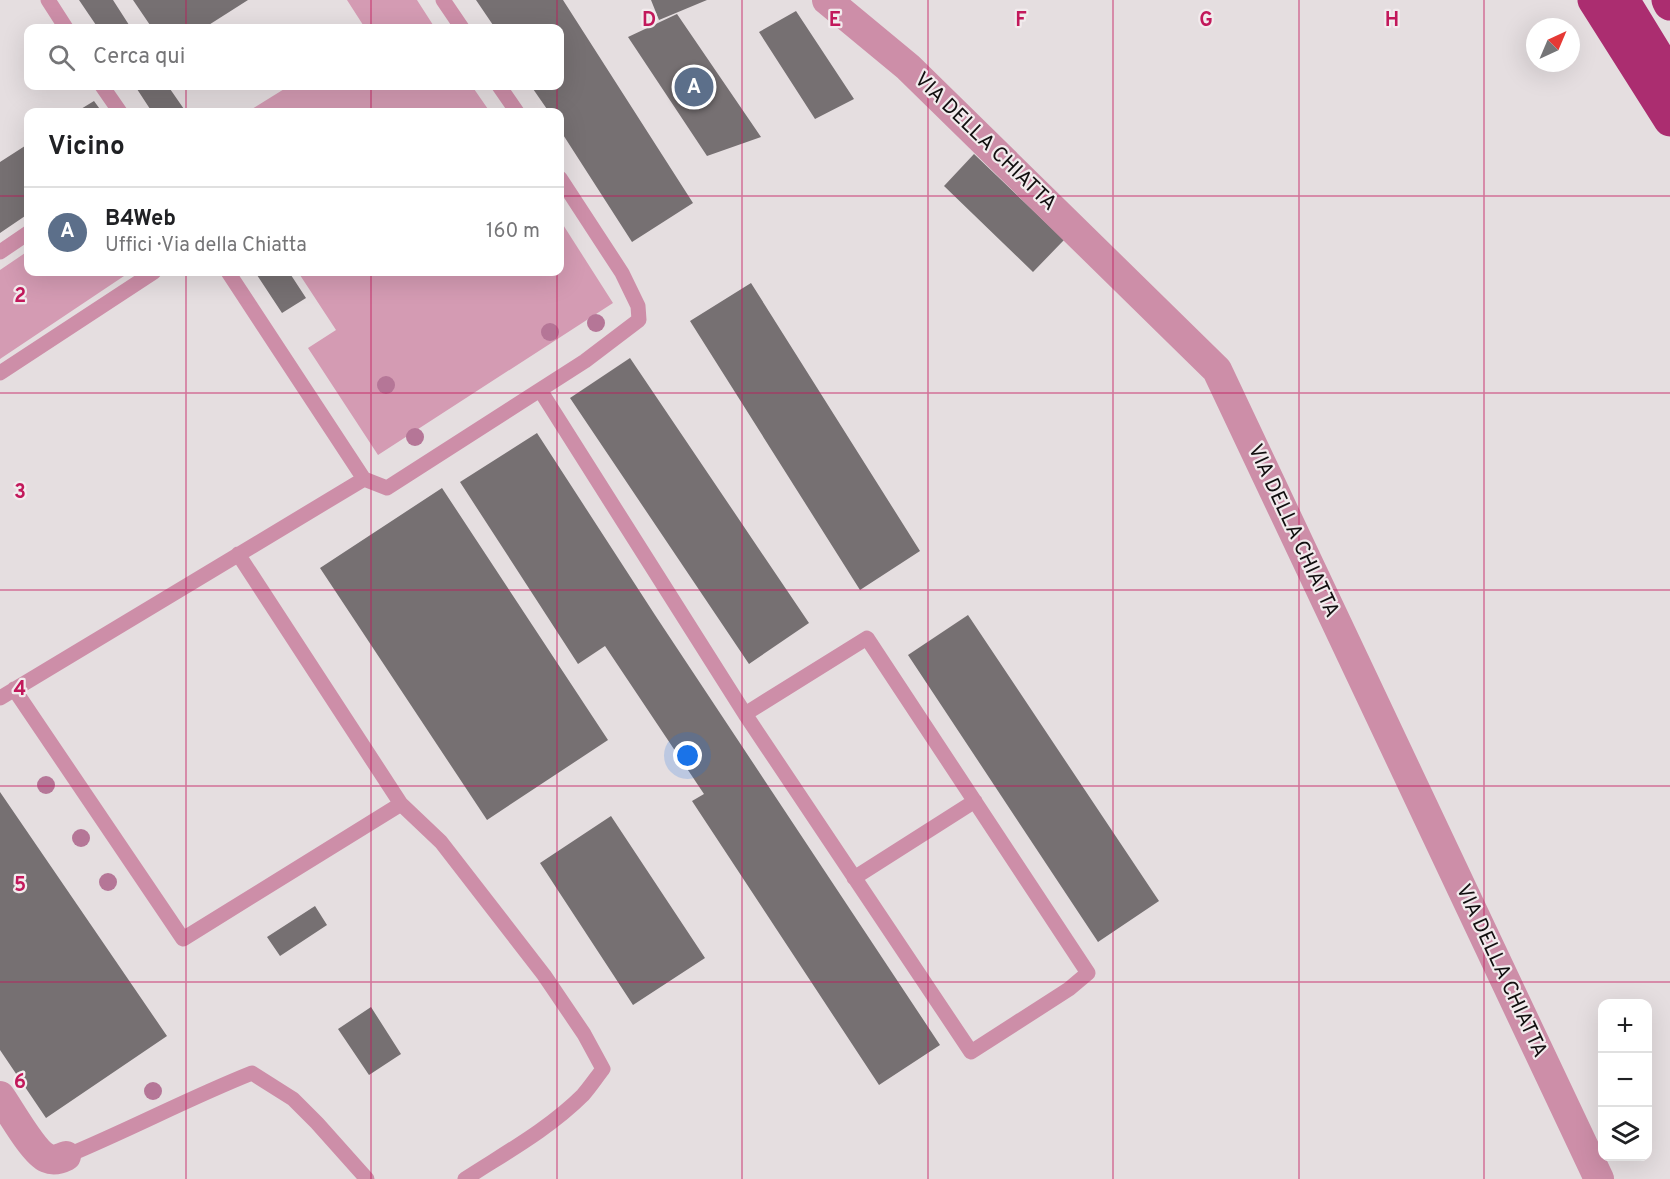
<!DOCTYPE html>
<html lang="it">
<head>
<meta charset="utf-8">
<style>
	body { margin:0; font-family:Overpass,sans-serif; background:#f2f2f2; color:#202124 }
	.controls { position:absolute; right:18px; bottom:18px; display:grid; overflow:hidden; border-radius:12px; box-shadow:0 6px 24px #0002 }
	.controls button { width:54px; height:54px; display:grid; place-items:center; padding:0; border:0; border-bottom:2px solid #e0e0e0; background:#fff; color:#202124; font:30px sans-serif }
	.compass { position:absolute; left:1526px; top:18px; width:54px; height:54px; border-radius:50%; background:#fff; box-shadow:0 6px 24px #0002; rotate:44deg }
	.you { position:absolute; left:688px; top:756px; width:21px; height:21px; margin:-15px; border:4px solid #fff; border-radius:50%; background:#1a73e8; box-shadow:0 0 0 9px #1a73e833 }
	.badge { display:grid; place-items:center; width:39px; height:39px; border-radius:50%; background:#b45309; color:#fff; font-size:20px; font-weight:700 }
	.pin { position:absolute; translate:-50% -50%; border:3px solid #fff; box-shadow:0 2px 6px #0006 }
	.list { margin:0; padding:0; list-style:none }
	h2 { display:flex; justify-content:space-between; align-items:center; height:78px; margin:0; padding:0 24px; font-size:26px }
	h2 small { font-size:20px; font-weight:400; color:#757577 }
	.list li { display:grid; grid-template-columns:39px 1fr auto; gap:18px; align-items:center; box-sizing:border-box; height:90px; padding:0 24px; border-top:2px solid #e0e0e0 }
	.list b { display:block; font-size:22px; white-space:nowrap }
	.list p { margin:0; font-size:20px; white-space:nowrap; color:#757577 }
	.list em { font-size:20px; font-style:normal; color:#757577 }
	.icon { flex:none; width:33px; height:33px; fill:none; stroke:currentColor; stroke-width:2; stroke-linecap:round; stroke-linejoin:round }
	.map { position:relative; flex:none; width:1670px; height:1179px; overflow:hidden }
	.search { position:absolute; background:#fff; box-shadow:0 6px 24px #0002; left:24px; top:24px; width:540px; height:66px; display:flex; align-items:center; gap:15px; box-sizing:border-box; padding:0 21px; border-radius:12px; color:#757577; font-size:22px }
	.panel { position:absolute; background:#fff; box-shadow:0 6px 24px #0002; left:24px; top:108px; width:540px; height:168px; border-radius:12px }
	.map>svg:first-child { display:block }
	.green { fill:#d49bb3 }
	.building { fill:#767072 }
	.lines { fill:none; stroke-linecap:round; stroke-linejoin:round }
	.service { stroke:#cd8ea8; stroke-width:15 }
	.minor { stroke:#cd8ea8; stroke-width:30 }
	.trunk { stroke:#ab2d70; stroke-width:33 }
	.tree { fill:#b57697 }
	.grid { fill:none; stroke:#c2185b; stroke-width:1.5; stroke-opacity:0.55 }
	.labels { text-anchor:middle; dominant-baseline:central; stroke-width:4.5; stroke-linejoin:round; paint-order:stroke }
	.street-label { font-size:21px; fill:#110f0f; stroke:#f2ebed }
	.grid-label { font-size:20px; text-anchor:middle; font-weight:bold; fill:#c2185b; stroke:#f2ebed; stroke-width:4.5; stroke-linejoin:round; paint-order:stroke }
</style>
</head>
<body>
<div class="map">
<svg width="1670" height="1179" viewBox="0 0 1670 1179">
	<rect width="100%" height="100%" fill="#e5dee0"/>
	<path class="green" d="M347,0H417L435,28H365Z
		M289,86H472L490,112H247Z
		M560,220L613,303L378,455L308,348L336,330L298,272H560Z
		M28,251V272H130L0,359V270Z"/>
	<path class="building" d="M79,0H113L131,28H98Z
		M133,0H248L204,28H152Z
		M476,0H563L693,203L632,242L560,130V112H549L531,86H560V28H495Z
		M651,0H707L659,20Z
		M796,11L854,99L815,119L759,32Z
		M677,14L761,137L707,156L628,37Z
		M135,86H168L186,112H152Z
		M94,101L102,112H76Z
		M28,144V214L0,233V162Z
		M974,154L1064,240L1033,272L944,186Z
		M255,272H289L306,298L282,313Z
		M751,283L920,551L860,590L690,321Z
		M630,358L809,623L749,664L570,398Z
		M537,433L655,615L940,1045L879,1085L692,801L704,794L605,646L578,664L460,482Z
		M442,488L608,740L487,820L320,568Z
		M968,615L1159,901L1098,942L908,655Z
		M0,792L167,1036L46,1118L0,1050Z
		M611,816L705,958L633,1005L540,863Z
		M315,906L327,925L280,956L267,937Z
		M371,1007L401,1054L369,1075L338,1029Z"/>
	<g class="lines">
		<path class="service" d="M48,0L66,28
			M443,0L462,28
			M102,86L120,112
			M499,86L517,112
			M0,252L28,233
			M0,373L154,272
			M540,390L745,714L867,638L1088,973L1069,989L971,1052L745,714
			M364,479L387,488L585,361L639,320L638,306L622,273L560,178
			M14,689L183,939L401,804L238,554
			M0,698L364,479L228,272
			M401,804L441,842L544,975L584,1034L603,1069C596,1078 590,1087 583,1095C549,1129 505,1153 465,1179
			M854,878L975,801
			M66,1156C129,1130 189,1098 252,1073L293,1099L317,1123L367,1179"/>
		<path class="minor" d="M827,0L908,67L1217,370L1599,1179
			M0,1096C10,1110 33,1152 47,1158C54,1161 60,1159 66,1156"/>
		<path class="trunk" d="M1594,0L1670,120
			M1623,0L1670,77
			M1668,0L1670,4"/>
	</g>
	<g class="tree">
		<circle cx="596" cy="323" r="9"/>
		<circle cx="550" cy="332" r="9"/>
		<circle cx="386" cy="385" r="9"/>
		<circle cx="415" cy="437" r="9"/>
		<circle cx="46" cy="785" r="9"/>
		<circle cx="81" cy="838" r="9"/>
		<circle cx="108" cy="882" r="9"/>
		<circle cx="153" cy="1091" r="9"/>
	</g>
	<path class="grid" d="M186,0V28M371,0V28M557,0V28M742,0V1179M928,0V1179M1113,0V1179M1299,0V1179M1484,0V1179M186,86V112M371,86V112M557,86V112M0,196H28M560,196H1670M186,272V1179M371,272V1179M557,272V1179M0,393H1670M0,590H1670M0,786H1670M0,982H1670"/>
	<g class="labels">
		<g class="street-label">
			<text transform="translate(985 142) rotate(44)">VIA DELLA CHIATTA</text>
			<text transform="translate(1293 531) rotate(65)">VIA DELLA CHIATTA</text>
			<text transform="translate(1501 971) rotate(65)">VIA DELLA CHIATTA</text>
		</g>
	</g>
	<g class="grid-label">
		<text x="649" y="26">D</text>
		<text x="835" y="26">E</text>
		<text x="1021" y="26">F</text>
		<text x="1206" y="26">G</text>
		<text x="1392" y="26">H</text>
		<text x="20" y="302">2</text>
		<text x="20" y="498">3</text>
		<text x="20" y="695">4</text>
		<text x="20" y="891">5</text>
		<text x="20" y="1088">6</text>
	</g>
</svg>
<div class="controls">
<button>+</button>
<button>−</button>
<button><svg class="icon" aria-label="layers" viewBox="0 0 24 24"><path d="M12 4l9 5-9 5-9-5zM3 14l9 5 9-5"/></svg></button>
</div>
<svg class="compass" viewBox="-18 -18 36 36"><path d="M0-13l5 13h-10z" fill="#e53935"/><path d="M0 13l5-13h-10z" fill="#757577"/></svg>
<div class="you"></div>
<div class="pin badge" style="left:694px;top:87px;background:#5c6f8a">A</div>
<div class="search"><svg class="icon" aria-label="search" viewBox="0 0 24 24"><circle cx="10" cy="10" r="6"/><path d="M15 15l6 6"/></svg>Cerca qui</div>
<section class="panel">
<h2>Vicino<small></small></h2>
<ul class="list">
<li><span class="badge" style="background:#5c6f8a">A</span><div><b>B4Web</b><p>Uffici · Via della Chiatta</p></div><em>160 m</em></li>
</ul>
</section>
</div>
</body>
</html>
